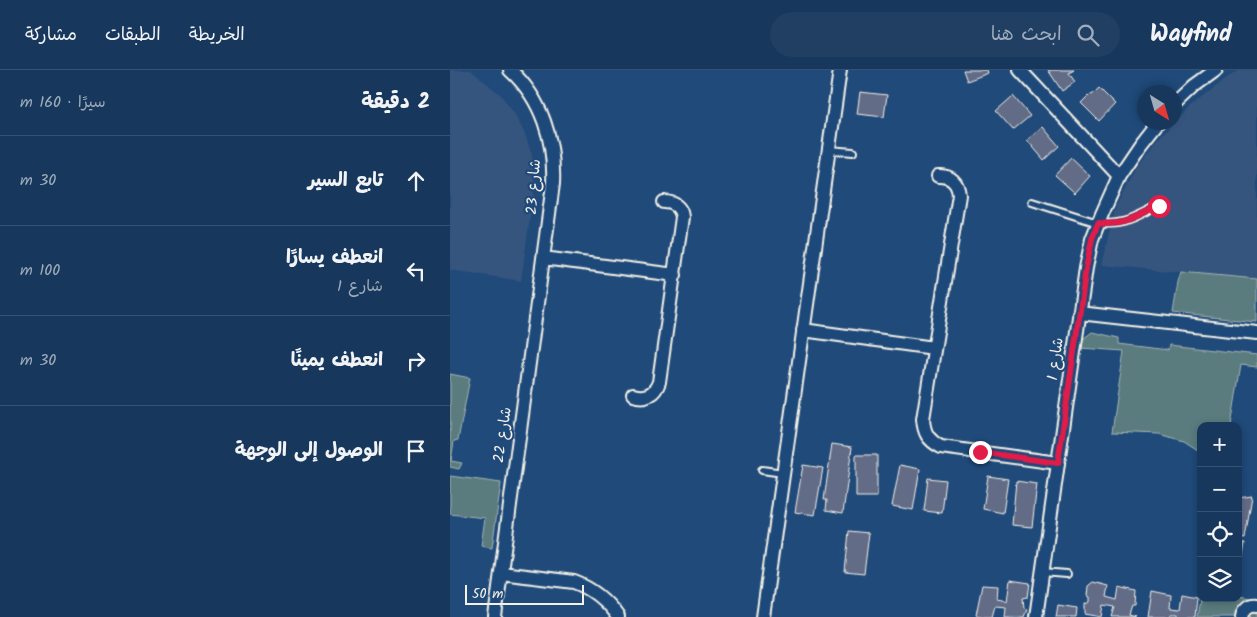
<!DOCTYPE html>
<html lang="ar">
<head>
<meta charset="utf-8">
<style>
	body { margin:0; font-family:Kalam,"Playpen Sans Arabic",sans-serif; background:#203f62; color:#f1f3f6; direction:rtl }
	.controls { position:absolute; right:15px; bottom:15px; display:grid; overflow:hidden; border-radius:10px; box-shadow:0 2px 8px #0003 }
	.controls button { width:45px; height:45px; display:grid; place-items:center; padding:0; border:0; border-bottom:1px solid #365272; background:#17385c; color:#f1f3f6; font:25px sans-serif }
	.compass { position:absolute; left:687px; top:15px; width:45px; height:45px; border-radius:50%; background:#17385c; box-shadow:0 2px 8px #0003; rotate:143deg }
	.scale { position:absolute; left:15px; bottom:12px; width:119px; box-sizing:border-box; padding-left:5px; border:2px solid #f4f1e8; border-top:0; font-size:14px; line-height:18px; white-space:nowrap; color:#f4f1e8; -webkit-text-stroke:4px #1f4a7a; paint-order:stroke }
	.stop { position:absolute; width:15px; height:15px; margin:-11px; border:4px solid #e11d48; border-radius:50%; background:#fff }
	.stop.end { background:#e11d48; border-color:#fff; box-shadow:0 1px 5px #0008 }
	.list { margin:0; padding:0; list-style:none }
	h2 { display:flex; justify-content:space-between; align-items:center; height:65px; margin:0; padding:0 20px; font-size:21px }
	h2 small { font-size:16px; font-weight:400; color:#9eacbb }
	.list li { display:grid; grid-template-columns:32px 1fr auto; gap:15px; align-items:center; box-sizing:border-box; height:90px; padding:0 20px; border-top:1px solid #365272 }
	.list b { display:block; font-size:19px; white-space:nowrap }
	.list p { margin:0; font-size:16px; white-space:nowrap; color:#9eacbb }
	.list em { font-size:16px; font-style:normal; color:#9eacbb }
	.icon { flex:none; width:28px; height:28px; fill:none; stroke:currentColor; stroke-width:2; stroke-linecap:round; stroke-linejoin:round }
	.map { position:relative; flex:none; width:807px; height:547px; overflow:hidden; direction:ltr }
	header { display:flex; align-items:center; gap:30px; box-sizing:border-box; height:70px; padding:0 25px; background:#17385c; border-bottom:1px solid #365272 }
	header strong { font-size:24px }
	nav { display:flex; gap:28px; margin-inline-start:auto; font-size:18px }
	.search { width:350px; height:45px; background:#203f62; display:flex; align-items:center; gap:12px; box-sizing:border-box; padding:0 18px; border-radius:28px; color:#9eacbb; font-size:19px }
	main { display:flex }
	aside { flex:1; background:#17385c }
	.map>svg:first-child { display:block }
	.built { fill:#34547e }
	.green { fill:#5a7b7f; stroke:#a7b6b4 }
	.building { fill:#646c87; stroke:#f4f1e8 }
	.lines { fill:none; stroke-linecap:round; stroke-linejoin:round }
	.service-casing { stroke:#f4f1e8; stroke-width:10 }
	.minor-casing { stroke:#f4f1e8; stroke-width:16 }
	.service { stroke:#1f4a7a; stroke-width:6 }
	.minor { stroke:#1f4a7a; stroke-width:12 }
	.route { stroke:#e11d48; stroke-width:6 }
	.labels { text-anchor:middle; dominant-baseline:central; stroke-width:4.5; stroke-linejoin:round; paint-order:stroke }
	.street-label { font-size:15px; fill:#f4f1e8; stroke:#1f4a7a }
</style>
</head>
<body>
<header>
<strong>Wayfind</strong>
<div class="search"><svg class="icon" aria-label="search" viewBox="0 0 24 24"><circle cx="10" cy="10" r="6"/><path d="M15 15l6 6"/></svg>ابحث هنا</div>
<nav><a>الخريطة</a><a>الطبقات</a><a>مشاركة</a></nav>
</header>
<main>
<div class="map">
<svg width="807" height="547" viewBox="0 0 807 547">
	<rect width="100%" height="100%" fill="#1f4a7a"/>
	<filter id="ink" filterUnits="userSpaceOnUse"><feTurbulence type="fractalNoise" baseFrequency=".02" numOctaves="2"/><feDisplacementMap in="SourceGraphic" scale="10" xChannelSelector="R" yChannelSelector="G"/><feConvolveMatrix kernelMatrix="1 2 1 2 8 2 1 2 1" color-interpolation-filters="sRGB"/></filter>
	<g filter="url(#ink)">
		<path class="built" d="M0,0H21L51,25L64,43L75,64L82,85L85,114L71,211L0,200Z
			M789,0H807V209L651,195L666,136L687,96L709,68L740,37L774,10Z"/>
		<path class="green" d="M731,202L807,209V252L723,243L728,212Z
			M642,262L669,268V274L718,280L719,275L807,285V297L791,295L781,356H751V382L734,371L709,364L662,362L674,281L630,278L633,269Z
			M0,304L20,308L8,370L4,371L1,391L12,393L9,399L0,397Z
			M0,406L51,413L42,478L31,476L35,448L0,444Z
			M751,524V528H788V526L807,529V547H747Z"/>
		<path class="building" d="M513,0H537L538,3L517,11Z
			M598,0H624L619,3L625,12L612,21Z
			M649,18L665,34L649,51L631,33L640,24L642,25Z
			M410,22L437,25L434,47L407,44Z
			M563,26L580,46L563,60L546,41Z
			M593,57L609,76L594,90L577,70Z
			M621,88L640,106L625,123L605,105Z
			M382,374L402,377L393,443L376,440L377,430H374Z
			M406,385H427V427H406Z
			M353,395L373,398L365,445L345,442Z
			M450,395L470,399L463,440L442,436Z
			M538,406L558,409L553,443L533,439Z
			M478,408L496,410L492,443L474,441Z
			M566,411L587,414L582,457L562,455Z
			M802,426L795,469L788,468V428Z
			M399,461L419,463L414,504L395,502Z
			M788,472L795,473L791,497L788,496Z
			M560,510L580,513L578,527L573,528L574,538L577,539L574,547H555L556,537L545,536L542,547H535L526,545L532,515L548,516L547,529L557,531Z
			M643,512L658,516L656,527L667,530L669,517L686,521L685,536H682L679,545L686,547H662L665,537L654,535L652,547L635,544V534L640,532V527L637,526L638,516Z
			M702,521L721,525L720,538L730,539L732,524L747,527L745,547H728V544H721L720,547H698Z
			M608,535L627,538L626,547H606Z"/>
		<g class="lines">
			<defs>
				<path id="service" d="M379,80L403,82
					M582,132L648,153C673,157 687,146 709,136
					M312,400L333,403
					M592,502L617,504"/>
				<path id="minor" d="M570,0L669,106
					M724,35L744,16L766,0
					M488,106C501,105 508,113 509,125L473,349C474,363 478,370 491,377L608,393
					M93,188L225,205
					M629,243L807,263
					M353,260L484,278
					M183,325C196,329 205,324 209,312L232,147C231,137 224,132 214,132
					M51,503L124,512C143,519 156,530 168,547
					M45,547L103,114C105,71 92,29 60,0
					M313,547L390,0
					M586,547L636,198L642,169L652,144L669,106L690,75L708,52
					M792,547C793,539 799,534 807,535"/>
			</defs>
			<use href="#service" class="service-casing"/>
			<use href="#minor" class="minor-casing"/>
			<use href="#service" class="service"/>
			<use href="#minor" class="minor"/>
		</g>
	</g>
	<g class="lines" filter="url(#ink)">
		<path class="route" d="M530,382L608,393L636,198L642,169L648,153C674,157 687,146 709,136"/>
	</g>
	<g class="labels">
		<g class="street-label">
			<text transform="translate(84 117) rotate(-86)">شارع 23</text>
			<text transform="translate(606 289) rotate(-82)">شارع 1</text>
			<text transform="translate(53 365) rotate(-82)">شارع 22</text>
		</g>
	</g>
</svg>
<div class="controls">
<button>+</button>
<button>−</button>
<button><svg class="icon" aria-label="locate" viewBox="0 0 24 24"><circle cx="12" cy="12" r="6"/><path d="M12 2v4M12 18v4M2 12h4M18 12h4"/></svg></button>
<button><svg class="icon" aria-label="layers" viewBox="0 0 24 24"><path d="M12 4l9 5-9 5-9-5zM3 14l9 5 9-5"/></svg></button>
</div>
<svg class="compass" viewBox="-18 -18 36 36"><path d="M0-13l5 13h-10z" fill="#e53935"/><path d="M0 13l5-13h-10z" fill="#9eacbb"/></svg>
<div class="scale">50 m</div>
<div class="stop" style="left:709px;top:136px"></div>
<div class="stop end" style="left:530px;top:382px"></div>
</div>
<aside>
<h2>2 دقيقة<small>سيرًا · 160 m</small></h2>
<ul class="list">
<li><svg class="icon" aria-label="ahead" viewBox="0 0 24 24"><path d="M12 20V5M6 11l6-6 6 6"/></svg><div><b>تابع السير</b></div><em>30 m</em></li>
<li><svg class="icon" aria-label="left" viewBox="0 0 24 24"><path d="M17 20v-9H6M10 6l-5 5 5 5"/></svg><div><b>انعطف يسارًا</b><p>شارع 1</p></div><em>100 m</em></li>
<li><svg class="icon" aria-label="right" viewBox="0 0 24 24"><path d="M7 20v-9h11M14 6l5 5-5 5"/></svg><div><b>انعطف يمينًا</b></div><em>30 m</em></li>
<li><svg class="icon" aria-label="arrive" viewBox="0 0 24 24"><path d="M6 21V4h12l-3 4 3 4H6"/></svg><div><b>الوصول إلى الوجهة</b></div></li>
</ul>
</aside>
</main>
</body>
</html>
